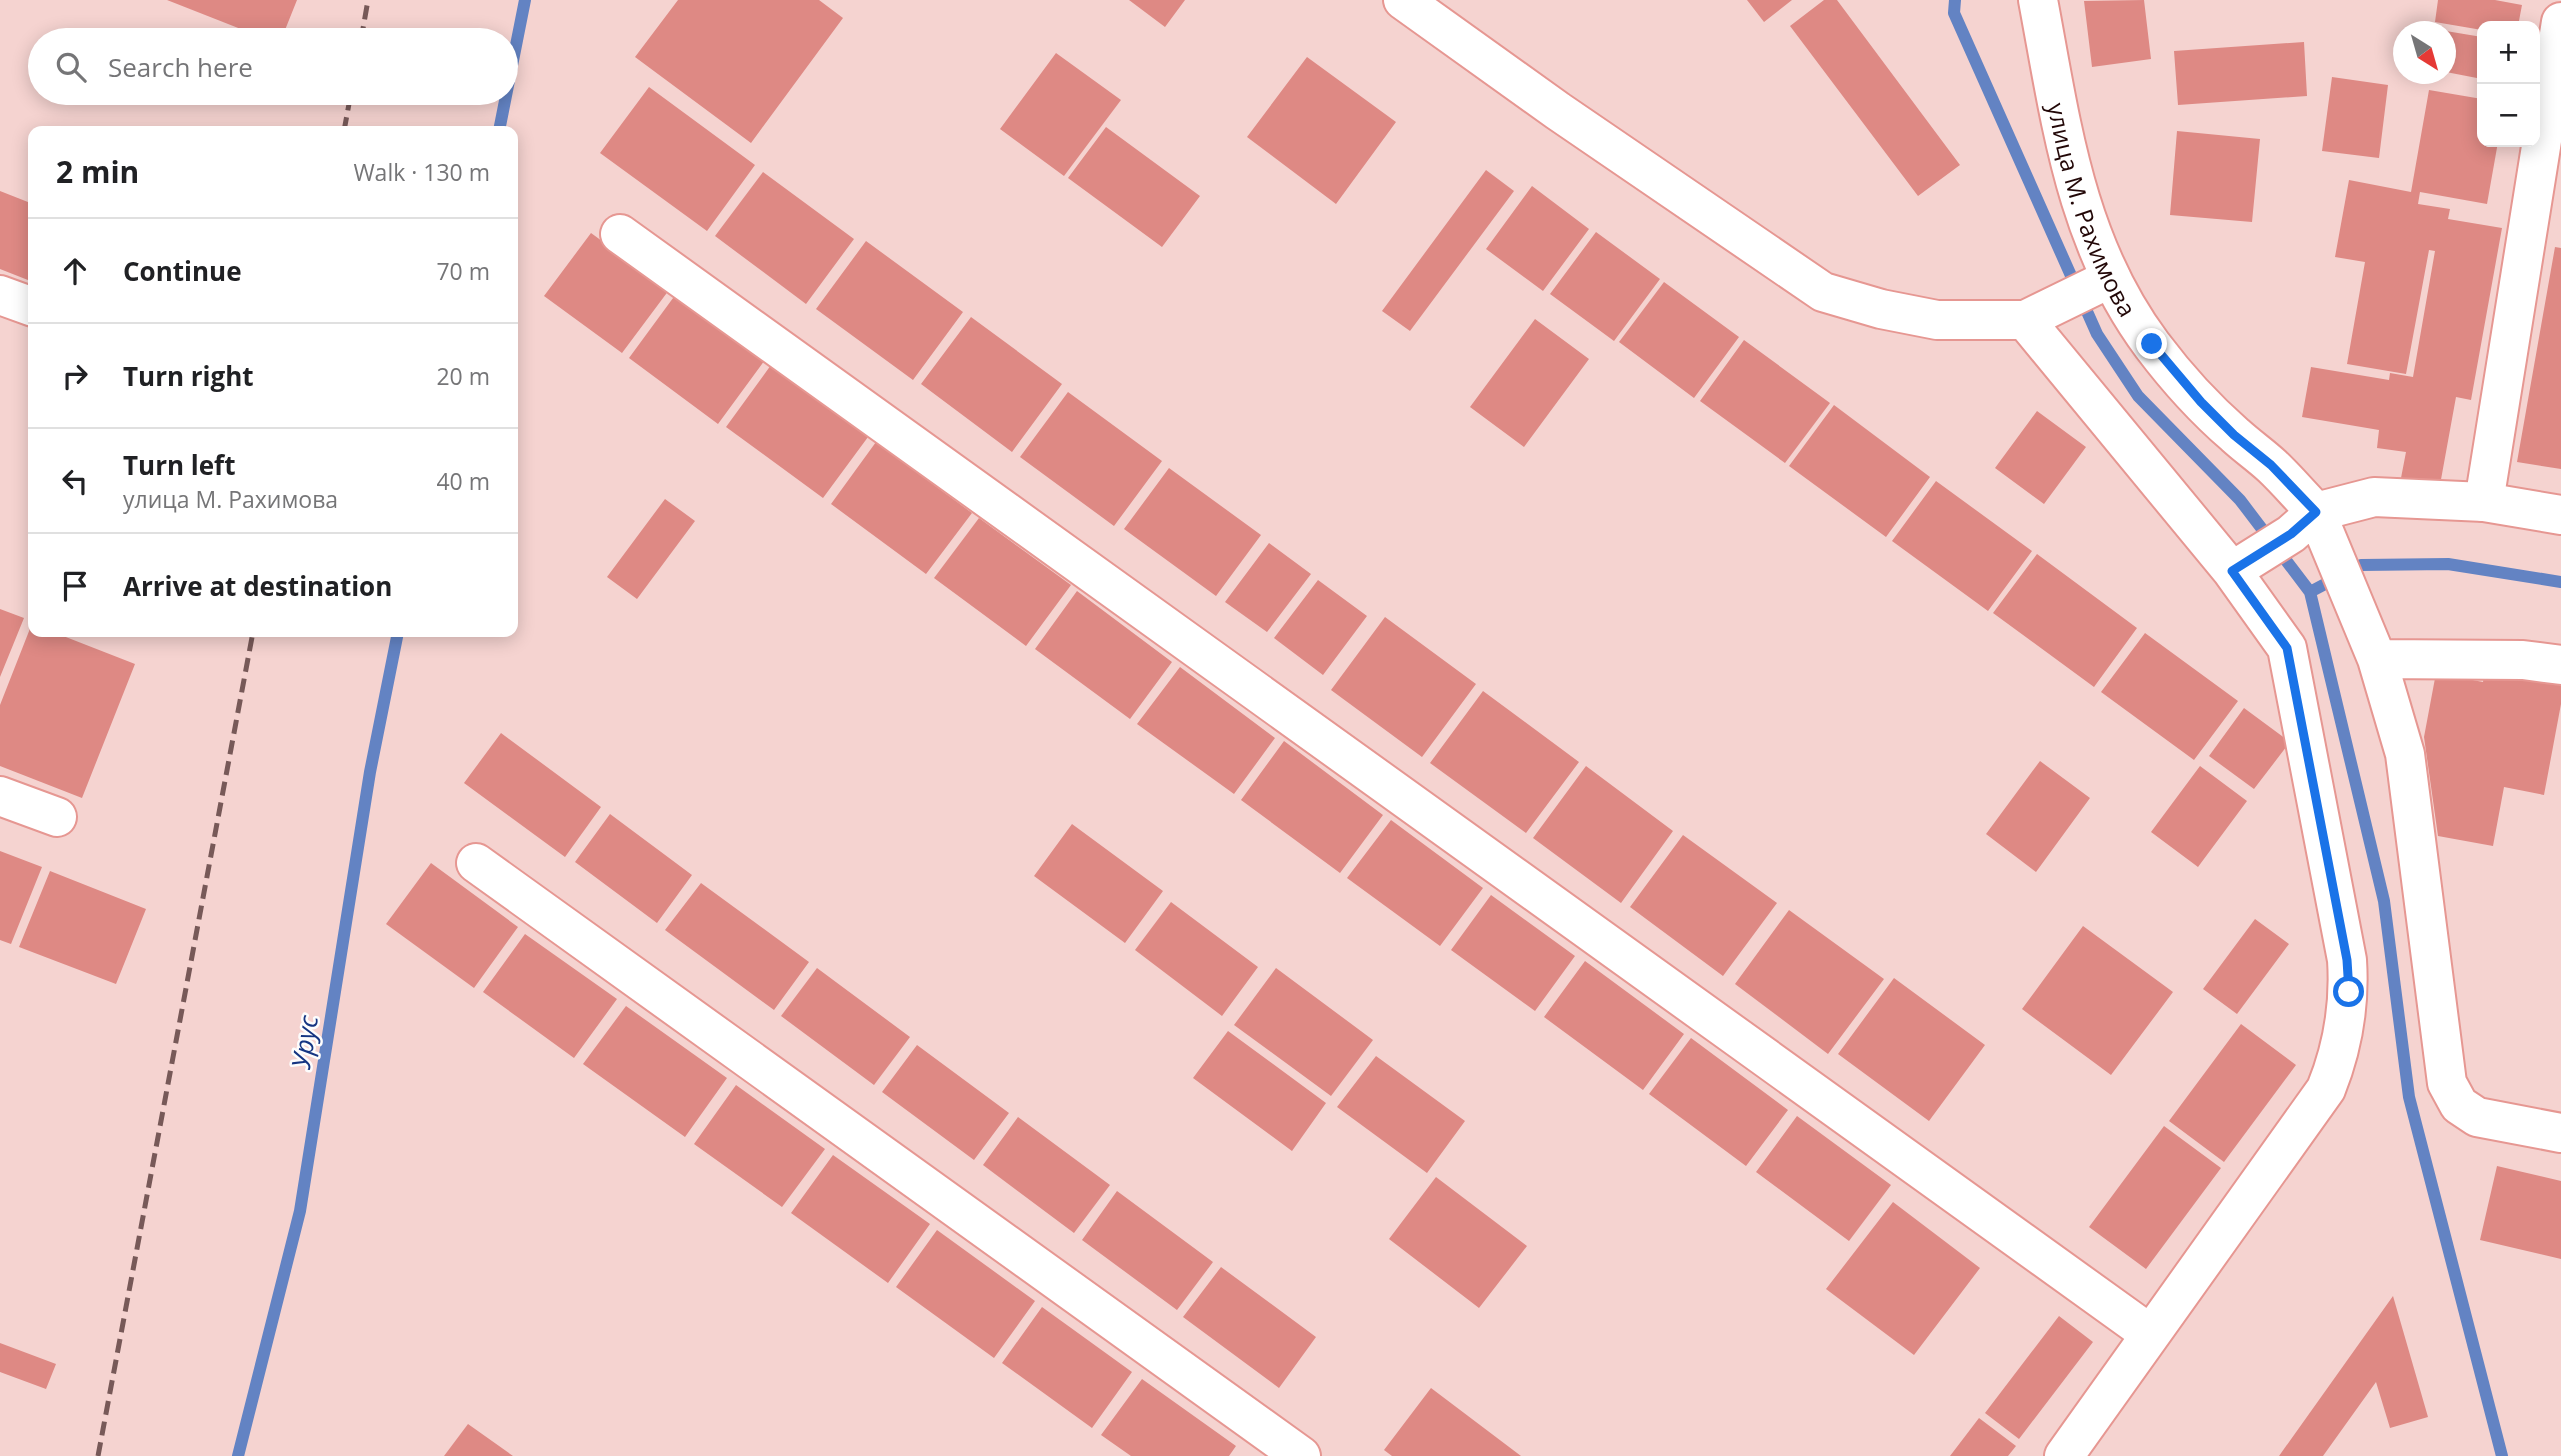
<!DOCTYPE html>
<html lang="en">
<head>
<meta charset="utf-8">
<style>
	body { margin:0; font-family:"Open Sans",sans-serif; background:#f6f6f6; color:#202124 }
	.controls { position:absolute; right:21px; top:21px; display:grid; overflow:hidden; border-radius:14px; box-shadow:0 4px 18px #0003 }
	.controls button { width:63px; height:63px; display:grid; place-items:center; padding:0; border:0; border-bottom:2px solid #e0e0e0; background:#fff; color:#202124; font:35px sans-serif }
	.compass { position:absolute; left:2393px; top:21px; width:63px; height:63px; border-radius:50%; background:#fff; box-shadow:0 4px 18px #0003; rotate:143deg }
	.stop { position:absolute; width:21px; height:21px; margin:-16px; border:5px solid #1a73e8; border-radius:50%; background:#fff }
	.stop.end { background:#1a73e8; border-color:#fff; box-shadow:0 2px 7px #0008 }
	.list { margin:0; padding:0; list-style:none }
	h2 { display:flex; justify-content:space-between; align-items:center; height:91px; margin:0; padding:0 28px; font-size:30px }
	h2 small { font-size:23px; font-weight:400; color:#757577 }
	.list li { display:grid; grid-template-columns:46px 1fr auto; gap:21px; align-items:center; box-sizing:border-box; height:105px; padding:0 28px; border-top:2px solid #e0e0e0 }
	.list b { display:block; font-size:26px; white-space:nowrap }
	.list p { margin:0; font-size:23px; white-space:nowrap; color:#757577 }
	.list em { font-size:23px; font-style:normal; color:#757577 }
	.icon { flex:none; width:38px; height:38px; fill:none; stroke:currentColor; stroke-width:2; stroke-linecap:round; stroke-linejoin:round }
	.map { position:relative; flex:none; width:2561px; height:1456px; overflow:hidden }
	.search { position:absolute; background:#fff; box-shadow:0 4px 18px #0003; left:28px; top:28px; width:490px; height:77px; display:flex; align-items:center; gap:18px; box-sizing:border-box; padding:0 24px; border-radius:38px; color:#757577; font-size:26px }
	.panel { position:absolute; background:#fff; box-shadow:0 4px 18px #0003; left:28px; top:126px; width:490px; height:511px; border-radius:14px }
	.map>svg:first-child { display:block }
	.lines { fill:none; stroke-linecap:round; stroke-linejoin:round }
	.stream { stroke:#6383c3; stroke-width:12 }
	.building { fill:#de8984 }
	.minor-casing { stroke:#e69792; stroke-width:42 }
	.tertiary-casing { stroke:#e69792; stroke-width:42 }
	.minor { stroke:#fff; stroke-width:38 }
	.tertiary { stroke:#fff; stroke-width:38 }
	.rail { stroke:#775958; stroke-width:5; stroke-dasharray:14 7; stroke-linecap:butt }
	.route { stroke:#1a73e8; stroke-width:9 }
	.labels { text-anchor:middle; dominant-baseline:central; stroke-width:5; stroke-linejoin:round; paint-order:stroke }
	.street-label { font-size:24px; fill:#220707; stroke:#fdfdfd }
	.water-label { font-size:26px; font-style:italic; fill:#153582; stroke:#fdfdfd }
</style>
</head>
<body>
<div class="map">
<svg width="2561" height="1456" viewBox="0 0 2561 1456">
	<rect width="100%" height="100%" fill="#f5d3d0"/>
	<g class="lines">
		<path class="stream" d="M1955,0L1954,13L2097,334L2138,396L2240,500L2310,592L2384,901L2409,1097L2502,1456
			M499,131L525,0
			M2310,592L2361,565L2448,564L2561,582
			M238,1456L300,1211L370,772L398,632"/>
	</g>
	<path class="building" d="M167,0H297L281,40H269Z
		M678,0H819L843,18L751,143L635,57Z
		M1129,0H1185L1165,27Z
		M1747,0H1792L1764,22Z
		M1824,0H1837L1960,165L1918,196L1790,26Z
		M2144,0L2151,59L2092,67L2084,1Z
		M2438,0H2495L2522,5L2518,26H2482V30L2435,22Z
		M2446,31L2482,37V79L2446,72Z
		M2304,42L2307,96L2178,105L2174,51Z
		M1056,53L1121,100L1064,176L1000,129Z
		M1307,57L1396,122L1336,204L1247,137Z
		M2332,77L2388,85L2379,158L2322,151Z
		M649,87L755,165L707,231L600,153Z
		M2429,90L2482,99V142H2498L2487,204L2420,192L2418,204L2450,209L2448,219L2502,228L2471,400L2456,397L2440,485L2401,478L2406,452L2377,448L2379,430L2302,417L2311,367L2389,380L2390,373L2413,377L2435,251L2429,250L2406,374L2347,364L2365,262L2335,257L2349,180L2411,192Z
		M1106,127L1200,196L1162,247L1068,178Z
		M2177,131L2260,139L2252,222L2170,215Z
		M1486,170L1514,191L1410,331L1382,311Z
		M763,172L854,239L806,304L715,236Z
		M1532,186L1589,229L1543,291L1486,249Z
		M0,191L33,204V282L0,269Z
		M1596,232L1660,279L1614,341L1550,294Z
		M591,233L669,290L622,353L544,296Z
		M866,241L963,312L913,380L816,309Z
		M2555,247L2561,248V469L2517,462Z
		M1664,282L1739,337L1694,398L1619,342Z
		M676,294L765,360L718,424L629,358Z
		M971,317L1062,384L1012,452L921,384Z
		M1535,319L1589,359L1524,447L1470,407Z
		M1744,340L1830,403L1785,463L1700,401Z
		M771,365L868,437L823,498L726,427Z
		M1068,392L1162,461L1114,526L1020,457Z
		M1834,405L1930,477L1886,537L1789,466Z
		M2037,411L2086,447L2044,504L1995,468Z
		M876,442L972,513L926,574L831,504Z
		M1169,468L1261,535L1216,596L1124,529Z
		M1936,481L2032,551L1988,611L1892,541Z
		M665,499L695,521L637,599L607,577Z
		M979,518L1071,585L1026,646L934,578Z
		M1269,543L1311,574L1267,632L1225,602Z
		M2037,554L2137,628L2094,687L1993,613Z
		M1318,580L1367,616L1323,675L1274,638Z
		M1077,591L1172,662L1130,719L1035,649Z
		M0,609L24,618L0,677Z
		M1385,617L1476,684L1422,757L1331,690Z
		M33,621V632H53L135,664L82,798L0,766V705Z
		M2145,633L2238,701L2194,760L2101,692Z
		M1180,667L1275,738L1234,794L1137,724Z
		M2485,669L2561,683V704L2544,795L2504,787L2493,846L2438,836L2424,737L2436,673L2483,682Z
		M1483,691L1579,762L1526,833L1430,763Z
		M2244,708L2290,742L2254,789L2209,756Z
		M501,733L601,807L565,857L464,783Z
		M1284,741L1383,815L1340,873L1241,800Z
		M2040,761L2090,798L2036,872L1986,834Z
		M1586,766L1673,831L1621,903L1533,838Z
		M2200,766L2247,801L2198,867L2151,832Z
		M610,814L692,875L657,923L575,862Z
		M1391,820L1483,888L1440,946L1347,878Z
		M1072,824L1163,891L1125,943L1034,876Z
		M1683,835L1777,903L1723,976L1630,907Z
		M0,851L42,867L11,944L0,940Z
		M431,863L518,927L474,988L386,924Z
		M50,871L146,909L116,984L19,947Z
		M701,883L809,962L774,1010L665,930Z
		M1491,895L1575,956L1535,1011L1451,950Z
		M1171,902L1258,967L1222,1016L1135,950Z
		M1789,910L1884,979L1828,1054L1735,984Z
		M2255,919L2289,944L2237,1014L2203,989Z
		M2083,926L2173,992L2111,1075L2022,1009Z
		M525,934L617,999L574,1058L483,992Z
		M1585,961L1684,1034L1643,1090L1544,1017Z
		M817,968L910,1037L874,1085L781,1016Z
		M1276,968L1373,1040L1331,1096L1234,1025Z
		M1894,978L1985,1045L1929,1121L1838,1054Z
		M626,1006L727,1078L685,1137L583,1064Z
		M2241,1024L2296,1065L2224,1162L2169,1121Z
		M1228,1031L1326,1103L1292,1151L1193,1078Z
		M1691,1038L1788,1110L1746,1166L1649,1094Z
		M917,1045L1009,1113L974,1160L882,1092Z
		M1376,1056L1465,1121L1427,1173L1337,1107Z
		M736,1085L825,1149L782,1207L694,1144Z
		M1797,1116L1891,1185L1849,1241L1756,1172Z
		M1018,1117L1110,1185L1074,1233L983,1165Z
		M2164,1126L2221,1168L2146,1269L2089,1227Z
		M833,1155L930,1224L888,1283L791,1213Z
		M2497,1166L2561,1181V1259L2480,1240Z
		M1436,1177L1527,1246L1479,1308L1389,1239Z
		M1117,1191L1213,1262L1177,1310L1082,1240Z
		M1893,1202L1980,1268L1914,1355L1826,1289Z
		M937,1230L1035,1301L994,1358L896,1287Z
		M1221,1267L1316,1337L1279,1388L1183,1317Z
		M2393,1296L2428,1417L2390,1428L2376,1382L2323,1456H2279Z
		M1042,1307L1132,1372L1092,1428L1002,1363Z
		M2059,1316L2093,1342L2019,1439L1985,1413Z
		M0,1343L56,1364L46,1389L0,1372Z
		M1142,1379L1236,1446L1229,1456H1131L1101,1435Z
		M1431,1388L1521,1456H1392L1384,1450Z
		M1979,1418L2016,1446L2008,1456H1950Z
		M468,1424L513,1456H444Z"/>
	<g class="lines">
		<defs>
			<path id="minor" d="M1403,0L1558,111L1823,292L1881,309L1937,320H2025L2232,571L2287,648L2347,960C2350,1006 2343,1047 2326,1089L2064,1456
				M620,234L2150,1334
				M0,295L33,307
				M2025,320L2111,278
				M2484,502L2561,22
				M2232,571L2291,534L2316,512L2377,659L2405,754L2447,1083L2459,1105L2477,1117L2561,1133
				M2377,659L2523,660L2561,665
				M0,796L57,817
				M476,863L1301,1456"/>
			<g id="tertiary">
				<path id="s1" d="M2038,0C2061,122 2075,242 2152,345C2176,377 2205,409 2235,435C2247,446 2260,455 2272,466C2287,480 2301,497 2316,512L2374,497L2484,502L2561,515"/>
			</g>
		</defs>
		<use href="#minor" class="minor-casing"/>
		<use href="#tertiary" class="tertiary-casing"/>
		<use href="#minor" class="minor"/>
		<use href="#tertiary" class="tertiary"/>
		<path class="rail" d="M361,40L368,0
			M344,131L351,93
			M98,1456L253,632"/>
	</g>
	<g class="lines">
		<path class="route" d="M2152,344L2201,402L2234,435L2271,465L2316,512L2291,534L2232,571L2287,648L2347,960L2349,992"/>
	</g>
	<g class="labels">
		<g class="street-label">
			<text stroke="none"><textPath href="#s1" startOffset="217">улица М. Рахимова</textPath></text>
		</g>
		<g class="water-label">
			<text transform="translate(304 1042) rotate(-81)">Урус</text>
		</g>
	</g>
</svg>
<div class="controls">
<button>+</button>
<button>−</button>
</div>
<svg class="compass" viewBox="-18 -18 36 36"><path d="M0-13l5 13h-10z" fill="#e53935"/><path d="M0 13l5-13h-10z" fill="#757577"/></svg>
<div class="stop" style="left:2349px;top:992px"></div>
<div class="stop end" style="left:2152px;top:344px"></div>
<div class="search"><svg class="icon" aria-label="search" viewBox="0 0 24 24"><circle cx="10" cy="10" r="6"/><path d="M15 15l6 6"/></svg>Search here</div>
<section class="panel">
<h2>2 min<small>Walk · 130 m</small></h2>
<ul class="list">
<li><svg class="icon" aria-label="ahead" viewBox="0 0 24 24"><path d="M12 20V5M6 11l6-6 6 6"/></svg><div><b>Continue</b></div><em>70 m</em></li>
<li><svg class="icon" aria-label="right" viewBox="0 0 24 24"><path d="M7 20v-9h11M14 6l5 5-5 5"/></svg><div><b>Turn right</b></div><em>20 m</em></li>
<li><svg class="icon" aria-label="left" viewBox="0 0 24 24"><path d="M17 20v-9H6M10 6l-5 5 5 5"/></svg><div><b>Turn left</b><p>улица М. Рахимова</p></div><em>40 m</em></li>
<li><svg class="icon" aria-label="arrive" viewBox="0 0 24 24"><path d="M6 21V4h12l-3 4 3 4H6"/></svg><div><b>Arrive at destination</b></div></li>
</ul>
</section>
</div>
</body>
</html>
